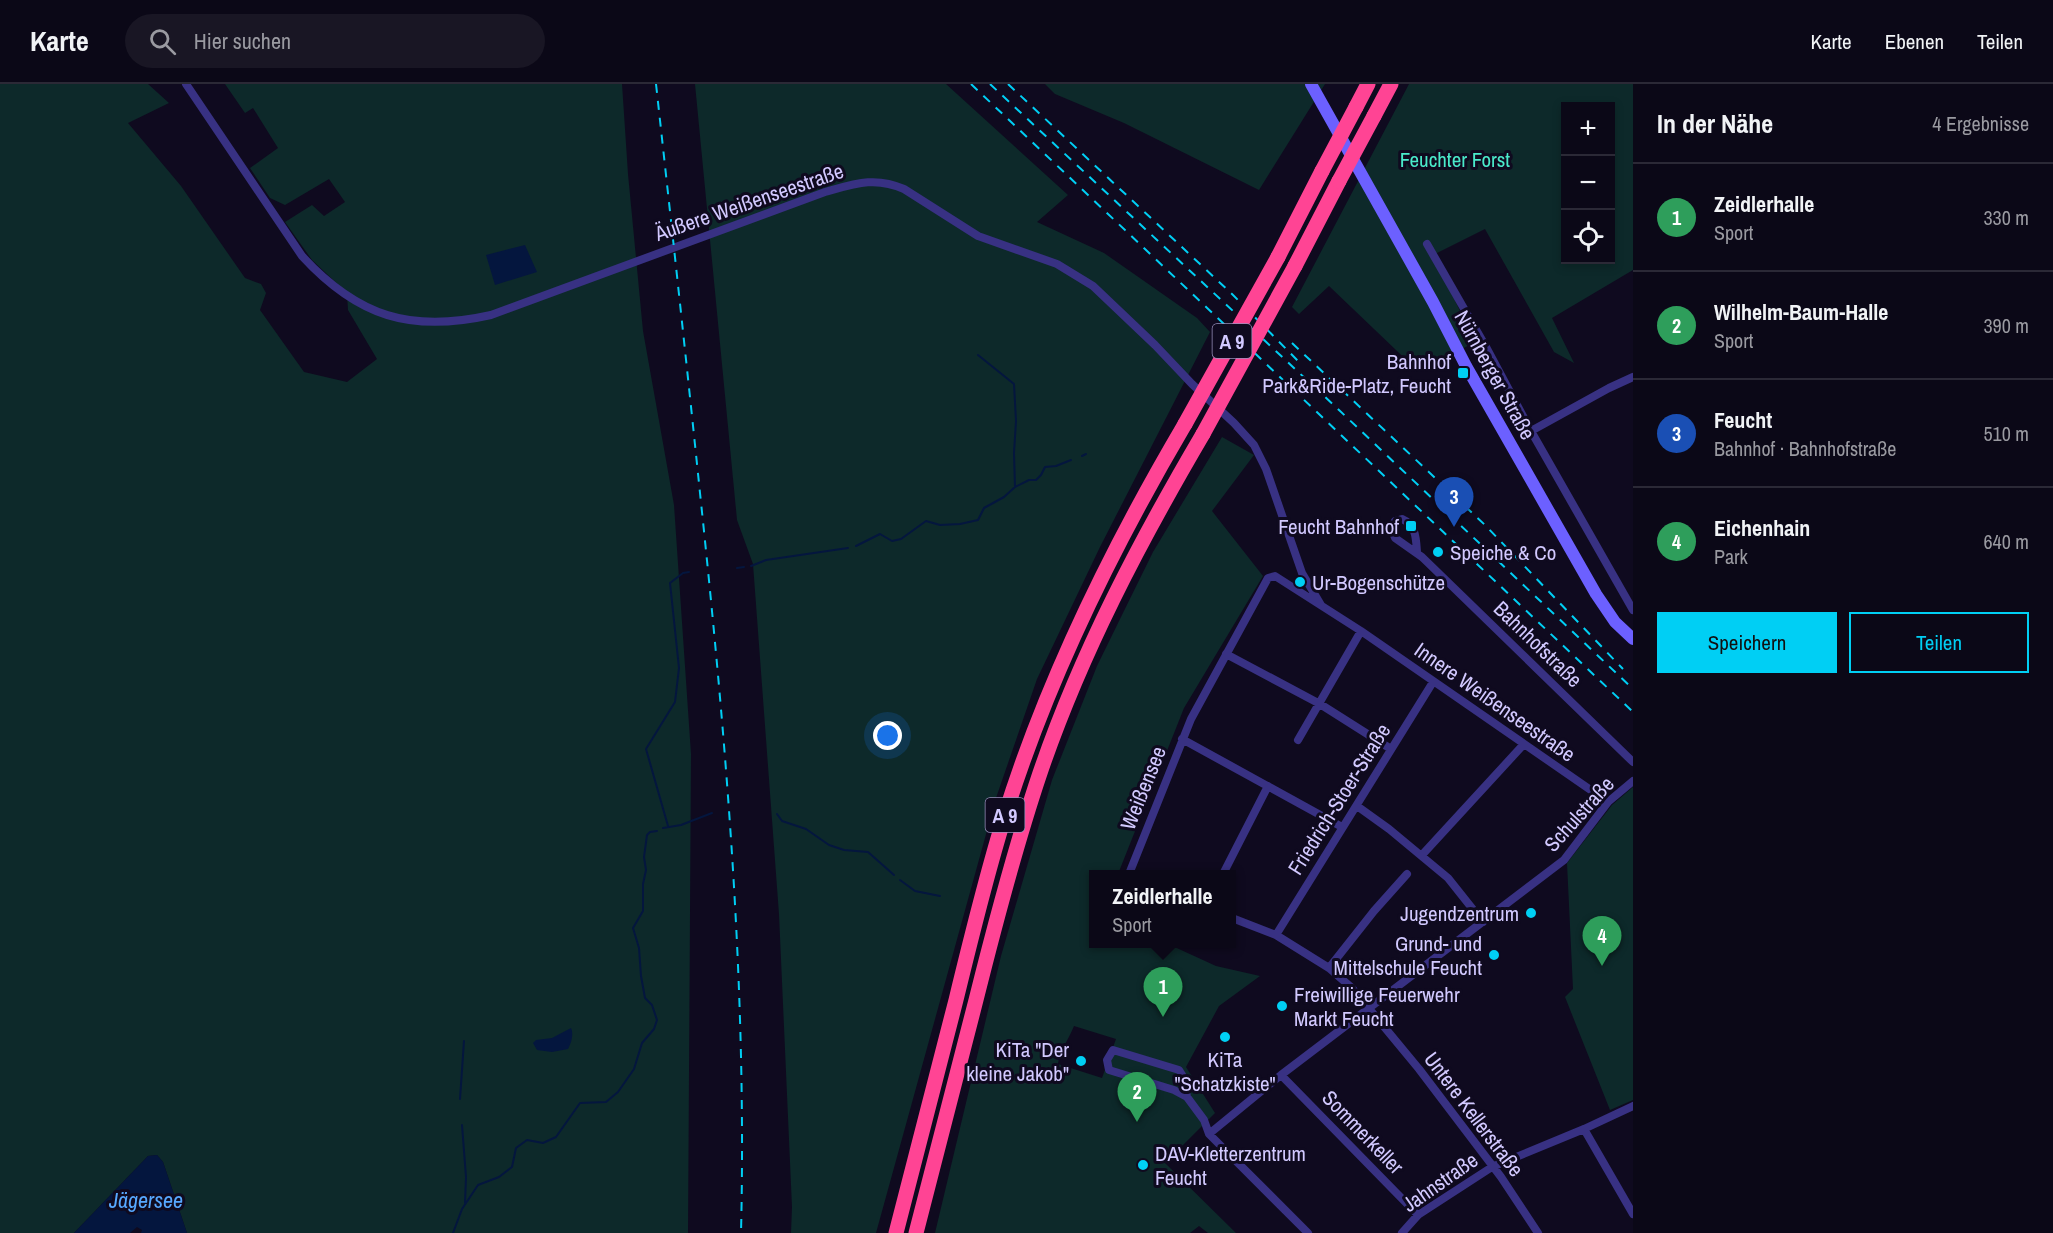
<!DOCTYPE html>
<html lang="de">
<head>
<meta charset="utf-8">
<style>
	body { margin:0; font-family:"Archivo Narrow",sans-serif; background:#191624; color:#f1f3f6 }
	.controls { position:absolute; right:18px; top:18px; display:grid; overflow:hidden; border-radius:0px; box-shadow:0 3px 9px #0003 }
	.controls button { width:54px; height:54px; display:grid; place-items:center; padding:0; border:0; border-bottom:2px solid #2b2936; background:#0b0817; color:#f1f3f6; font:30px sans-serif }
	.you { position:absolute; left:888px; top:652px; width:21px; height:21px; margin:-15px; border:4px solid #fff; border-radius:50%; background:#1a73e8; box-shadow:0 0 0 9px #1a73e833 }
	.badge { display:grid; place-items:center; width:39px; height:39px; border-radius:50%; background:#00cff4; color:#fff; font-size:20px; font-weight:700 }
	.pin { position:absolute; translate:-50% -50px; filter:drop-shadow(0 2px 3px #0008) }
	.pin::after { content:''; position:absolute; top:32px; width:21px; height:18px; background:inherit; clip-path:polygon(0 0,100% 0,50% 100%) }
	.popup { position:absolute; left:1089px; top:786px; width:147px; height:78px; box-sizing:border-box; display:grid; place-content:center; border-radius:0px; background:#0b0817; filter:drop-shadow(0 2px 4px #0005); font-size:20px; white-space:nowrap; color:#9a9aa1 }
	.popup b { font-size:22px; color:#f1f3f6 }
	.popup::after { content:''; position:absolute; left:50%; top:100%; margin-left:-12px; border:12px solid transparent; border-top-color:#0b0817 }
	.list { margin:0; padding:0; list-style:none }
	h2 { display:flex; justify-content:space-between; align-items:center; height:78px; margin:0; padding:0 24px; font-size:26px }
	h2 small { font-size:20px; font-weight:400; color:#9a9aa1 }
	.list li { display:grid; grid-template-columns:39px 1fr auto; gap:18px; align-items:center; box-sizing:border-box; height:108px; padding:0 24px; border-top:2px solid #2b2936 }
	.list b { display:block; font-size:22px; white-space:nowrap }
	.list p { margin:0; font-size:20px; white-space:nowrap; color:#9a9aa1 }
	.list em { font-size:20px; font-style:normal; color:#9a9aa1 }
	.actions { display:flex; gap:12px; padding:18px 24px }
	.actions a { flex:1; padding:14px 0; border:2px solid #00cff4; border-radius:0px; text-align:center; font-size:21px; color:#00cff4 }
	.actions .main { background:#00cff4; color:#111 }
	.icon { flex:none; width:33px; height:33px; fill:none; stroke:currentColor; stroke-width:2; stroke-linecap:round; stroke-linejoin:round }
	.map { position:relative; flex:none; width:1633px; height:1149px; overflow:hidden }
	header { display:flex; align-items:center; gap:36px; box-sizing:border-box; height:84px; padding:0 30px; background:#0b0817; border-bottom:2px solid #2b2936 }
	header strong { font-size:28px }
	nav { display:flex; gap:33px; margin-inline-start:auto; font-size:21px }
	.search { width:420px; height:54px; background:#191624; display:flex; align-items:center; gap:15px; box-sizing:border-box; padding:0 21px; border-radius:33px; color:#9a9aa1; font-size:22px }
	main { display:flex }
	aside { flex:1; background:#0b0817 }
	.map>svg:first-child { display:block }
	.green { fill:#0d292a; fill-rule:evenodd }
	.water { fill:#04163e }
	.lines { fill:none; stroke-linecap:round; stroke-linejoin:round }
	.stream { stroke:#04163e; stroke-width:2 }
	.minor { stroke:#383183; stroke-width:8 }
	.secondary { stroke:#6c60ff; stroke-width:12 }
	.motorway { stroke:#ff4494; stroke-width:15 }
	.rail { stroke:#00cff4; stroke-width:2; stroke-dasharray:9 8; stroke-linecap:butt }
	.motorway-bridge { stroke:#ff4494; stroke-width:15 }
	.poi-dot { fill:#00cff4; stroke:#0f0a1f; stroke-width:2 }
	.labels { text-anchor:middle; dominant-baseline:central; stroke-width:6; stroke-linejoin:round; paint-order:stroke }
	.shield { fill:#0f0a1f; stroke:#9890bc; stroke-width:1.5 }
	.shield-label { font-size:20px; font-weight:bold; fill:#d2c9ff }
	.park-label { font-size:21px; fill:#4aeaca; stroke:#0f0a1f }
	.street-label { font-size:21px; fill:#d2c9ff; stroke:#0f0a1f }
	.poi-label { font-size:21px; fill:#d2c9ff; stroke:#0f0a1f; text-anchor:end }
	.water-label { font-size:22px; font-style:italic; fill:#57a8ff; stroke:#0f0a1f }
</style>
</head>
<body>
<header>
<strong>Karte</strong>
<div class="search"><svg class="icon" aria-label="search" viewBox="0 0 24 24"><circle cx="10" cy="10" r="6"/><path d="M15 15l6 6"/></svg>Hier suchen</div>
<nav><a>Karte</a><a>Ebenen</a><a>Teilen</a></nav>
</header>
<main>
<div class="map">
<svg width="1633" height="1149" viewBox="0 0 1633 1149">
	<rect width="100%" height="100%" fill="#0f0a1f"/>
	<path class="green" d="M0,0H148L169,19L128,39L181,102L245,194L261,200L266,209L260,226L304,288L347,298L377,275L348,226L347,209L312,176L285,138L312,121L324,132L345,118L329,95L285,121L270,114L250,84L278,64L253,24L245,29L225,0H622L628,90L643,247L674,421L691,670L688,1149H187L163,1078L157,1071L148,1072L74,1149H0Z
		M695,0H946L1068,111L1037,138L1104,169L1197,234L1210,248L1100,463L1037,595L996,714L876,1149H791L792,1123L779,830L753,480L737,436Z
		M1045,0H1325L1259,106L1124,39L1055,10Z
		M1409,0H1633V186L1552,234L1574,279L1554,268L1485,145L1433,171L1475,258L1419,288L1329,202L1299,230L1292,223ZM1566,22H1610V176H1566Z
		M1222,353L1254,371L1212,427L1263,492L1184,624L1118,790H1094V860H1168L1216,882L1260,892L1219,922L1186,983L1215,1029L1165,1079L1236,1149H1208L1199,1142L1190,1149H935L1001,872L1052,696L1097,582L1121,533L1153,468ZM1074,942L1116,955L1102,994L1058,980C1059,968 1069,955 1074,942Z
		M1633,703V1016L1610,1026L1565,913L1573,905L1567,779L1612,721Z"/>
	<path class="water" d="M525,161L537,188L495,201L486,171Z
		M571,944C574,950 571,960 568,965L552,968L537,966L533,959L536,956L552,954Z
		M157,1071L163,1078L187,1149H141L142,1146L137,1143L130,1149H74L148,1072Z"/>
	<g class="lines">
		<path class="stream" d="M978,271L1014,300L1016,337L1014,369L1015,403
			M1082,372L1086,370
			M856,462L880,450L892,457L901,455L926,437L940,441L960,440L978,436L984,424L1004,413L1015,403L1029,396H1036L1041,391L1045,383L1056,382L1071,376
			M751,482L766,476L848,464
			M737,484L744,483
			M777,730L782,737L806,745L829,761L844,766L868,768L894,791
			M668,742L646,665L675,618L679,584L670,499L683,489L689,488
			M663,744L681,741L712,729
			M900,796L915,807L940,812
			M460,1015L464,957
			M462,1041L466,1093L465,1119
			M453,1149L462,1125L478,1101L499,1093L512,1083L516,1064L527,1056L543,1059L556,1053L580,1019L606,1018L618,1008L634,985L642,959L654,945L657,936L652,921L645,914L641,892L639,864L633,844L643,827V800L646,786L644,773L647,751L650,748L657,747"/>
		<path class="minor" d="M186,0L302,172C358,233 411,249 491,231L825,108C854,100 875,92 904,105L978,152L1057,180L1093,202L1155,261L1192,300L1234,339L1254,361L1266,385L1302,489L1321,521
			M1427,160L1486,263L1531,347L1633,526
			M1531,347L1609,304L1633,293
			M1417,468C1416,454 1416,441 1402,435L1395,437L1391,443L1395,454L1422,473L1633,678
			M1226,570L1320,620L1391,665
			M1182,655L1342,743
			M1298,656L1361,547
			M1357,722L1389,745L1448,794L1483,838
			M1422,771L1524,660
			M1129,790L1191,635L1268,494L1275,492L1361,547L1608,718
			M1223,790L1268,702
			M1232,834L1276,851L1329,884L1352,904L1419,985L1501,1093L1538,1149
			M1276,851L1433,598
			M1329,884L1374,827L1407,790
			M1281,991L1418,1131
			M1187,1013L1174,1006L1109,986L1107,976L1113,966L1179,986L1184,994L1187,1013L1204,1036L1209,1050L1308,1149
			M1584,1045L1633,1130
			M1209,1050L1281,991L1564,776L1608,718L1633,697
			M1402,1149L1418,1131L1492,1083L1584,1045L1633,1022"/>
		<path class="secondary" d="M1311,0L1433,218L1466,282L1596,510L1615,538L1633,555"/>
		<path class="motorway" d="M1356,23L1368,0
			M1374,32L1391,0
			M1278,173L1322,87
			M1295,182L1339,97
			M896,1149C916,1071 936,993 956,916C971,854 986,792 1005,731C1048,593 1112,464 1185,340
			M916,1149C936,1071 956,994 976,916C995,840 1015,763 1040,689C1081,569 1139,459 1203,350"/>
		<path class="rail" d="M656,0C671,136 686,273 700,409C726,655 747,901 741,1149
			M971,0L1633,628
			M990,0L1339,326L1633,605
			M1008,0L1233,211L1301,280
			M1292,259L1485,441L1623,585"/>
		<path class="motorway-bridge" d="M1322,87L1356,23
			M1339,97L1374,32
			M1185,340L1278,173
			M1203,350L1295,182"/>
	</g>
	<g class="poi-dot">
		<rect x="1457" y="283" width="12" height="12" rx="3"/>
		<rect x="1405" y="436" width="12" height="12" rx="3"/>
		<circle cx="1438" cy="468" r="6"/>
		<circle cx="1300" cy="498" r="6"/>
		<circle cx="1531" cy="829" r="6"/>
		<circle cx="1494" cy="871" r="6"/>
		<circle cx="1282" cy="922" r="6"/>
		<circle cx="1225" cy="953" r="6"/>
		<circle cx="1081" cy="977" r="6"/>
		<circle cx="1143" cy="1081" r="6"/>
	</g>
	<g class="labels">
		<g class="shield">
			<rect x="1212.5" y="240" width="39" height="34" rx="4.5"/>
			<rect x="985.5" y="714" width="39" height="34" rx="4.5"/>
		</g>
		<g class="shield-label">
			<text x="1232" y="257">A 9</text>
			<text x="1005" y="731">A 9</text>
		</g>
		<g class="park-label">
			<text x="1455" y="75">Feuchter Forst</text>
		</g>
		<g class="street-label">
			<text transform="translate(749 118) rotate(-19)">Äußere Weißenseestraße</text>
			<text transform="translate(1495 291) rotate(61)">Nürnberger Straße</text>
			<text transform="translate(1538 560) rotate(44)">Bahnhofstraße</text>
			<text transform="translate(1495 618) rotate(35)">Innere Weißenseestraße</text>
			<text transform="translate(1143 704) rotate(-68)">Weißensee</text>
			<text transform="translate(1339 715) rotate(-58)">Friedrich-Stoer-Straße</text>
			<text transform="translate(1579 730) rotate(-48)">Schulstraße</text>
			<text transform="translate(1474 1030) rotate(53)">Untere Kellerstraße</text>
			<text transform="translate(1363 1048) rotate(46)">Sommerkeller</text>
			<text transform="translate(1440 1098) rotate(-35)">Jahnstraße</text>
		</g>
		<g class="poi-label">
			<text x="1451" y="277">Bahnhof<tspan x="1451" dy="24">Park&amp;Ride-Platz, Feucht</tspan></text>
			<text x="1399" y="442">Feucht Bahnhof</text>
			<text x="1450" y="468" text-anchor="start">Speiche &amp; Co</text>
			<text x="1312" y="498" text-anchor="start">Ur-Bogenschütze</text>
			<text x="1519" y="829">Jugendzentrum</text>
			<text x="1482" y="859">Grund- und<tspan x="1482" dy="24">Mittelschule Feucht</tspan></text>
			<text x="1294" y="910" text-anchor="start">Freiwillige Feuerwehr<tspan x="1294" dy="24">Markt Feucht</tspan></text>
			<text x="1069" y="965">KiTa "Der<tspan x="1069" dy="24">kleine Jakob"</tspan></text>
			<text x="1225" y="975" text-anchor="middle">KiTa<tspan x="1225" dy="24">"Schatzkiste"</tspan></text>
			<text x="1155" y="1069" text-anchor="start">DAV-Kletterzentrum<tspan x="1155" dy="24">Feucht</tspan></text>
		</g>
		<g class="water-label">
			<text x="146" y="1116">Jägersee</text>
		</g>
	</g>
</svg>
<div class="controls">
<button>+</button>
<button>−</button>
<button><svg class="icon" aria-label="locate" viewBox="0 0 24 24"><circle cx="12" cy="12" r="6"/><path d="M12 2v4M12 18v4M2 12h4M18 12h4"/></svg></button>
</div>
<div class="you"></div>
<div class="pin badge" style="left:1163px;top:933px;background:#2e9e5b">1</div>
<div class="popup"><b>Zeidlerhalle</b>Sport</div>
<div class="pin badge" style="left:1137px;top:1038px;background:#2e9e5b">2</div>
<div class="pin badge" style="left:1454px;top:443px;background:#1a4fb4">3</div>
<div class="pin badge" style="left:1602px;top:882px;background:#2e9e5b">4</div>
</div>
<aside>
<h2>In der Nähe<small>4 Ergebnisse</small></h2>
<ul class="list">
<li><span class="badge" style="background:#2e9e5b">1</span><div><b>Zeidlerhalle</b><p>Sport</p></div><em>330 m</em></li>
<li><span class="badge" style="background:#2e9e5b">2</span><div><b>Wilhelm-Baum-Halle</b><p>Sport</p></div><em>390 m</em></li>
<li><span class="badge" style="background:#1a4fb4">3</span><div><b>Feucht</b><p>Bahnhof · Bahnhofstraße</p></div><em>510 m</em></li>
<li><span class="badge" style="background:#2e9e5b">4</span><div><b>Eichenhain</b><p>Park</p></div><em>640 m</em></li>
</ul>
<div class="actions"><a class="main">Speichern</a><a>Teilen</a></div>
</aside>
</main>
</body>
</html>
